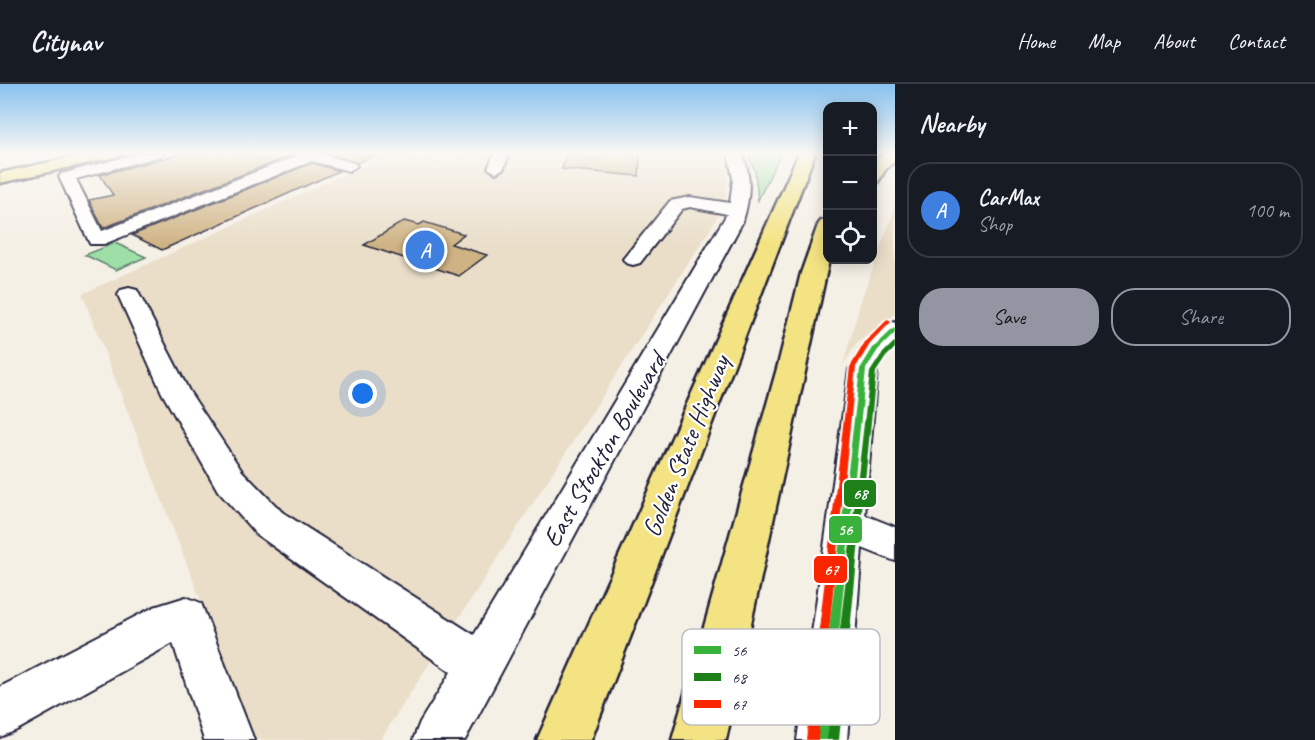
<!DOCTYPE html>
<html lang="en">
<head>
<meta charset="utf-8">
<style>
	body { margin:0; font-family:Caveat,sans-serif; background:#20242c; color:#f1f3f6 }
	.controls { position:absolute; right:18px; top:18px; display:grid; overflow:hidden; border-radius:12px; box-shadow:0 3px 15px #0003 }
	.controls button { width:54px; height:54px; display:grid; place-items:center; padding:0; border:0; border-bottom:2px solid #363941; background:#171b24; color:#f1f3f6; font:30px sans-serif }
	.you { position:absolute; left:363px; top:310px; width:21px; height:21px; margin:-15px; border:4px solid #fff; border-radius:50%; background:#1a73e8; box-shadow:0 0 0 9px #1a73e833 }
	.badge { display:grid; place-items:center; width:39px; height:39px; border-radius:50%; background:#9495a2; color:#fff; font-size:20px; font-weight:700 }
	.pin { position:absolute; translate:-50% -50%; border:3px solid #fff; box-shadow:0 2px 6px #0006 }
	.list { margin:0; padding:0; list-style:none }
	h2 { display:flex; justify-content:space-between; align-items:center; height:78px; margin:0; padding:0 24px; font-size:26px }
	h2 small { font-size:20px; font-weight:400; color:#9ea1a6 }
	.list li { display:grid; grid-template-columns:39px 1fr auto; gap:18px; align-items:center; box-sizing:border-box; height:96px; margin:0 12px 12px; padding:0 12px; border:2px solid #363941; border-radius:24px }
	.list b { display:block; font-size:22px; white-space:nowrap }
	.list p { margin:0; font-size:20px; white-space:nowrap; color:#9ea1a6 }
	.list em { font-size:20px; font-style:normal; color:#9ea1a6 }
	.actions { display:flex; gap:12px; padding:18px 24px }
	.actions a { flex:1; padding:14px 0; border:2px solid #9495a2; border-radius:24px; text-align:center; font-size:21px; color:#9495a2 }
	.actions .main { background:#9495a2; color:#111 }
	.icon { flex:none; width:33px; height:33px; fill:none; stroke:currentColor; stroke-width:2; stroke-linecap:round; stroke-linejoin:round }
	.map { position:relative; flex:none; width:895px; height:656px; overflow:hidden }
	header { display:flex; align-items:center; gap:36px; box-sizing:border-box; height:84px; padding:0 30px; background:#171b24; border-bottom:2px solid #363941 }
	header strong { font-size:28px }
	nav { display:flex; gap:33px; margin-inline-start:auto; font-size:21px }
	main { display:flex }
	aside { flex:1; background:#171b24 }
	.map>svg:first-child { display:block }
	.built { fill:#eadec9 }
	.green { fill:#9edea7; stroke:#608071; stroke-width:1.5 }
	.building { fill:#cfb384; stroke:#22223b; stroke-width:1.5 }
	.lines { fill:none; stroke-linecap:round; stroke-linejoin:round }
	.minor-casing { stroke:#22223b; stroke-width:4 }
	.major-casing { stroke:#22223b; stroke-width:5 }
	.highway-casing { stroke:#22223b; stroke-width:5 }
	.minor { fill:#fff; fill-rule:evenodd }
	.major { fill:#f4e382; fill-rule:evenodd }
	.highway { fill:#f4e382; fill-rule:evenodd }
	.bus-1-casing { stroke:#fff; stroke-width:4 }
	.bus-2-casing { stroke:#fff; stroke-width:4 }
	.bus-3-casing { stroke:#fff; stroke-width:4 }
	.bus-1 { fill:#39b23b; fill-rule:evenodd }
	.bus-2 { fill:#1e8019; fill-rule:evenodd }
	.bus-3 { fill:#fa2600; fill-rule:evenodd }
	.labels { text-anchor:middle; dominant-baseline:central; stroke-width:4.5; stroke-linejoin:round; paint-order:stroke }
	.street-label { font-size:26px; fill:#22223b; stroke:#fff }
	.key { fill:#fff; stroke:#bdbdc4; stroke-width:1.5 }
	.key-label { font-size:16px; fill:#22223b }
	.line-badge { stroke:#fff; stroke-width:2 }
	.badge-label { font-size:16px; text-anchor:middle; font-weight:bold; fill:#fff }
</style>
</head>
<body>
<header>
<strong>Citynav</strong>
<nav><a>Home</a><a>Map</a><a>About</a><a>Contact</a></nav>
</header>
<main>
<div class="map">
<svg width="895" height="656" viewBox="0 0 895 656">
	<rect width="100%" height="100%" fill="#f5f0e6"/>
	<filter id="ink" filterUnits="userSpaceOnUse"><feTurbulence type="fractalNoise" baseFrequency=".0167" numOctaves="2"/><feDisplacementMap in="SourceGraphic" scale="12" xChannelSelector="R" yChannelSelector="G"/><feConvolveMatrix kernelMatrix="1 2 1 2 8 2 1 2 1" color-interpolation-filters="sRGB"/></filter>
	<g filter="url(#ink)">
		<path class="built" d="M391,69H403L443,79L467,69H724L728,96L725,118L711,144L380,656H255L82,210Z
			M895,124V230L857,259L843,281L862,213Z"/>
		<path class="green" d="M747,69H781L758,116L755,87Z
			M115,159L146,173L116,186L85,171Z"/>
		<path class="building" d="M184,69H292L293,71L103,144L89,116L113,111L100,91Z
			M325,69H380L357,79Z
			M567,69H640L639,92L562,85Z
			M312,79L339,87L162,166L132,151Z
			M404,137L419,141L424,138L464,150L451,160L487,171L459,192L364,161Z"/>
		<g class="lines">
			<defs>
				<path id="minor" d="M140,69H163L161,72L76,95L102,147L297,72L294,69H317L354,79L357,82L349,87L312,77L104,160H90L59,93L61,90Z
					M495,69H509L504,84L496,89L488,84Z
					M728,69H742C752,92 750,114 743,137L465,656H413L420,638L451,588L256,450L218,407L162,309L118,211L121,206L129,204L137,206L189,307L242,387L282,428L474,551L727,130L690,123L682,125L640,179L633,181L626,179L623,175L670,117L690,113L730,119L733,95Z
					M895,238V260L886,269L877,285L865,431L895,443V477L862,464L847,656H797L849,285C861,267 873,244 895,238Z
					M186,513L201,519L254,656H204L173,559L17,646L0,653V603L154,523Z"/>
				<path id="major" d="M92,69H121L119,72L0,99V89Z"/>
				<path id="highway" d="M799,69H815L591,656H537Z
					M885,69H895V77L885,86L878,98L872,99V79Z
					M828,135L829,176L726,656H672L778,281L801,189L818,141L821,137Z"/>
			</defs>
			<use href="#minor" class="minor-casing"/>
			<use href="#major" class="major-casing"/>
			<use href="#highway" class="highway-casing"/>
			<use href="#minor" class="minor"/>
			<use href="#major" class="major"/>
			<use href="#highway" class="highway"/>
			<defs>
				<path id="bus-1" d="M895,244V249L878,266L866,285L828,656H816L860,285L873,264L893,245Z"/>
				<path id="bus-2" d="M895,258V264L886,273L876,288L839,656H827L870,288L881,271L893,259Z"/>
				<path id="bus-3" d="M888,236L891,238L870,260L856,283L818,655V656H806L850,283L865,258L886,237Z"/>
			</defs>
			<use href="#bus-1" class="bus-1-casing"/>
			<use href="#bus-2" class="bus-2-casing"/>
			<use href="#bus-3" class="bus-3-casing"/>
			<use href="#bus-1" class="bus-1"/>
			<use href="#bus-2" class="bus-2"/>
			<use href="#bus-3" class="bus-3"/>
		</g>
	</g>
	<linearGradient id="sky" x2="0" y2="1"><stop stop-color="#88c1ef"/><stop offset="0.43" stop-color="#faf8f4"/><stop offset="1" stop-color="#faf8f4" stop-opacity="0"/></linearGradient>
	<rect width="895" height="161" fill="url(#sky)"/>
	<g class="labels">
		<g class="street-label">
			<text transform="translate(686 362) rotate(-68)">Golden State Highway</text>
			<text transform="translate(604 366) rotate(-60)">East Stockton Boulevard</text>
		</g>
	</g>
	<rect x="682" y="545" width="198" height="96" rx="9" class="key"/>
	<rect x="694" y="562" width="27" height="8" fill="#39b23b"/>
	<rect x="694" y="589" width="27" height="8" fill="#1e8019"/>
	<rect x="694" y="616" width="27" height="8" fill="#fa2600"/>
	<g class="key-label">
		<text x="732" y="572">56</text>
		<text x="732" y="599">68</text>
		<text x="732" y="626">67</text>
	</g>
	<g class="line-badge">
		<rect x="843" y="395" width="34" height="29" rx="6" fill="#1e8019"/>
		<rect x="828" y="431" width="35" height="29" rx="6" fill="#39b23b"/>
		<rect x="813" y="471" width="35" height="29" rx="6" fill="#fa2600"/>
	</g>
	<g class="badge-label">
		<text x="860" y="415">68</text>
		<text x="845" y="451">56</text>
		<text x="831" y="491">67</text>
	</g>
</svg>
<div class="controls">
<button>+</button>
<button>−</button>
<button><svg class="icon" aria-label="locate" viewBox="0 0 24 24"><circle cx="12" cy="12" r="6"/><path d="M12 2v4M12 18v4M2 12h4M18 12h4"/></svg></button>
</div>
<div class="you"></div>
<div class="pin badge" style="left:425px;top:166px;background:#3f7fe0">A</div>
</div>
<aside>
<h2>Nearby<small></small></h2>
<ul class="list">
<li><span class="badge" style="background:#3f7fe0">A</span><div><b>CarMax</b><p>Shop</p></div><em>100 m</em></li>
</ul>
<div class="actions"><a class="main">Save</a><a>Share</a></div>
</aside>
</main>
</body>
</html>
